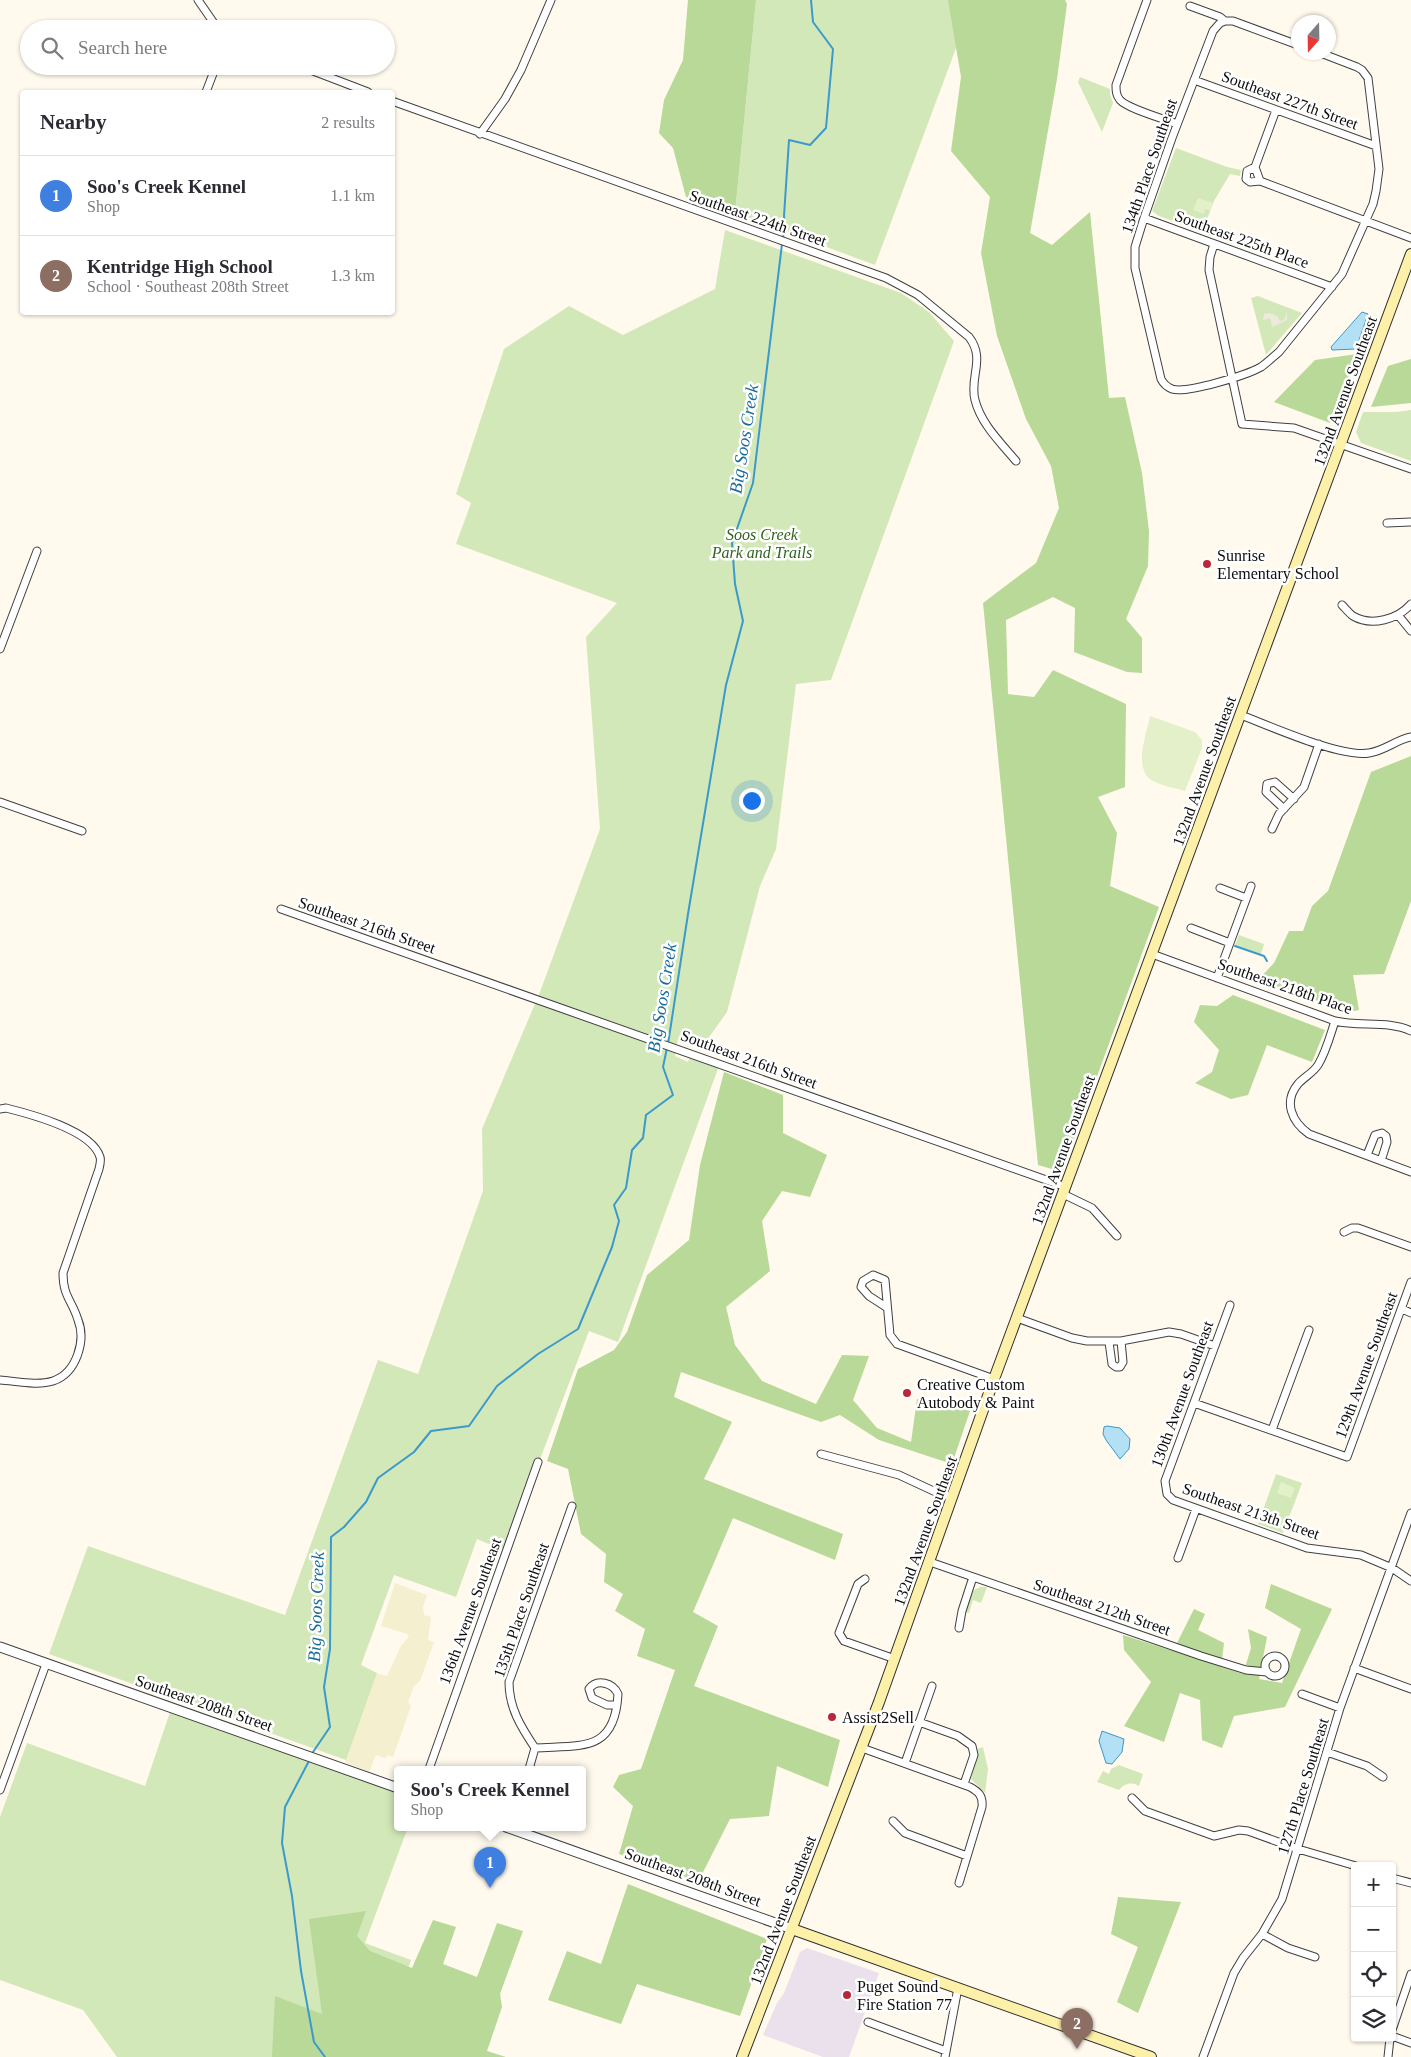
<!DOCTYPE html>
<html lang="en">
<head>
<meta charset="utf-8">
<style>
	body { margin:0; font-family:Georgia,serif; background:#f7f7f7; color:#2b2b33 }
	.controls { position:absolute; right:15px; bottom:15px; display:grid; overflow:hidden; border-radius:5px; box-shadow:0 1px 4px #0004 }
	.controls button { width:45px; height:45px; display:grid; place-items:center; padding:0; border:0; border-bottom:1px solid #e1e1e2; background:#fff; color:#2b2b33; font:25px sans-serif }
	.compass { position:absolute; left:1291px; top:15px; width:45px; height:45px; border-radius:50%; background:#fff; box-shadow:0 1px 4px #0004; rotate:200deg }
	.you { position:absolute; left:751px; top:800px; width:18px; height:18px; margin:-12px; border:4px solid #fff; border-radius:50%; background:#1a73e8; box-shadow:0 0 0 8px #1a73e833 }
	.badge { display:grid; place-items:center; width:32px; height:32px; border-radius:50%; background:#ba2736; color:#fff; font-size:16px; font-weight:700 }
	.pin { position:absolute; translate:-50% -41px; filter:drop-shadow(0 1px 2px #0008) }
	.pin::after { content:''; position:absolute; top:26px; width:18px; height:15px; background:inherit; clip-path:polygon(0 0,100% 0,50% 100%) }
	.popup { position:absolute; left:394px; top:1766px; width:192px; height:65px; box-sizing:border-box; display:grid; place-content:center; border-radius:5px; background:#fff; filter:drop-shadow(0 1px 4px #0005); font-size:16px; white-space:nowrap; color:#7c7c81 }
	.popup b { font-size:19px; color:#2b2b33 }
	.popup::after { content:''; position:absolute; left:50%; top:100%; margin-left:-10px; border:10px solid transparent; border-top-color:#fff }
	.list { margin:0; padding:0; list-style:none }
	h2 { display:flex; justify-content:space-between; align-items:center; height:65px; margin:0; padding:0 20px; font-size:21px }
	h2 small { font-size:16px; font-weight:400; color:#7c7c81 }
	.list li { display:grid; grid-template-columns:32px 1fr auto; gap:15px; align-items:center; box-sizing:border-box; height:80px; padding:0 20px; border-top:1px solid #e1e1e2 }
	.list b { display:block; font-size:19px; white-space:nowrap }
	.list p { margin:0; font-size:16px; white-space:nowrap; color:#7c7c81 }
	.list em { font-size:16px; font-style:normal; color:#7c7c81 }
	.icon { flex:none; width:28px; height:28px; fill:none; stroke:currentColor; stroke-width:2; stroke-linecap:round; stroke-linejoin:round }
	.map { position:relative; flex:none; width:1411px; height:2057px; overflow:hidden }
	.search { position:absolute; background:#fff; box-shadow:0 1px 4px #0004; left:20px; top:20px; width:375px; height:55px; display:flex; align-items:center; gap:12px; box-sizing:border-box; padding:0 18px; border-radius:28px; color:#7c7c81; font-size:19px }
	.panel { position:absolute; background:#fff; box-shadow:0 1px 4px #0004; left:20px; top:90px; width:375px; height:225px; border-radius:5px }
	.map>svg:first-child { display:block }
	.industrial { fill:#eae1ec }
	.farmland { fill:#f4efce }
	.green { fill:#d3e8b8 }
	.forest { fill:#b8d997 }
	.pitch { fill:#e4f0c9 }
	.plaza { fill:#eee9dd }
	.water { fill:#b3e0f5; stroke:#3b99cb }
	.lines { fill:none; stroke-linecap:round; stroke-linejoin:round }
	.stream { stroke:#3b99cb; stroke-width:2 }
	.minor-casing { stroke:#404040; stroke-width:9 }
	.tertiary-casing { stroke:#404040; stroke-width:11 }
	.secondary-casing { stroke:#2f2f2f; stroke-width:12 }
	.minor { stroke:#fff; stroke-width:7 }
	.tertiary { stroke:#fff; stroke-width:9 }
	.secondary { stroke:#fdf0a9; stroke-width:10 }
	.poi-dot { fill:#ba2736; stroke:#fff; stroke-width:2 }
	.labels { text-anchor:middle; dominant-baseline:central; stroke-width:5; stroke-linejoin:round; paint-order:stroke }
	.street-label { font-size:16px; fill:#0d0d0d; stroke:#fff }
	.park-label { font-size:16px; font-style:italic; fill:#30631e; stroke:#fff }
	.poi-label { font-size:16px; fill:#0d0d0d; stroke:#fff; text-anchor:start }
	.water-label { font-size:18px; font-style:italic; fill:#186a9c; stroke:#fff }
</style>
</head>
<body>
<div class="map">
<svg width="1411" height="2057" viewBox="0 0 1411 2057">
	<rect width="100%" height="100%" fill="#fffaed"/>
	<path class="industrial" d="M807,1948L879,1973L849,2057H823L763,2035L777,2003L784,1993L800,1952Z"/>
	<path class="farmland" d="M395,1583L427,1595L423,1607L424,1615L431,1617L428,1640L434,1642L420,1681L414,1686L408,1702L411,1706L393,1757L388,1755L385,1758L376,1755L369,1772L345,1762L377,1673L387,1676L401,1646L409,1636L407,1634L381,1626Z"/>
	<path class="green" d="M756,0H974L875,265L735,213Z
		M1080,77L1110,89V94L1113,103L1102,132L1078,82Z
		M1176,148L1227,167L1241,170L1240,176L1230,174L1214,201L1202,232L1159,216L1152,211Z
		M725,230L901,293L929,312L954,341L831,680L796,684L776,849L760,886L727,1012L702,1047L678,1039L675,1056L688,1062L690,1056L719,1066L618,1342L589,1331L537,1467L508,1552L477,1539L456,1597L394,1575L361,1665L377,1673L346,1760L49,1654L88,1546L285,1615L378,1360L418,1374L483,1191L482,1129L540,992L600,829L586,637L617,603L456,544L471,503L456,494L504,349L569,306L623,335L715,289Z
		M1258,296L1302,313L1266,355L1251,298Z
		M1411,410V461L1361,443L1356,432L1363,412H1396Z
		M1239,935L1264,944L1261,954L1235,945Z
		M1276,1474L1302,1483L1283,1533L1258,1524Z
		M980,1587H987L981,1603L973,1600L969,1613L964,1612L972,1591Z
		M170,1712L397,1791L398,1827H408L365,1943L411,1960L378,2051L382,2057H117L83,2010L0,1980V1817L27,1743L145,1786Z
		M983,1747L988,1769L985,1793L971,1779L977,1755V1749Z
		M1119,1765L1143,1774L1139,1786C1131,1781 1124,1784 1119,1790L1097,1782L1103,1771L1109,1774L1111,1769Z"/>
	<path class="forest" d="M688,0H756L735,213L686,197L673,148L659,133L664,100L683,60Z
		M948,0H1065L1067,4L1057,79L1030,233L1052,245L1090,212L1109,398L1125,397L1142,473L1149,531L1148,566L1126,619L1142,638V673L1127,672L1074,652L1075,608L1053,597L1006,620L1008,694L1034,697L1053,670L1126,704L1125,787L1098,797L1117,833L1110,886L1159,907L1062,1172L1038,1165L983,603L1036,563L1059,508L1051,466L1026,419L997,336L981,253L990,197L951,151L961,77Z
		M1357,354L1330,423L1274,402L1315,360Z
		M1411,359V403L1371,407L1388,366Z
		M1411,756V901L1384,974L1353,975L1359,1010L1348,1012L1256,982L1274,963L1289,931H1303L1312,906L1328,891L1371,772Z
		M1233,995L1325,1030L1312,1062L1267,1045L1248,1095L1231,1099L1195,1083L1212,1072L1219,1050L1194,1022L1200,1005L1217,1006Z
		M724,1072L783,1095V1133L827,1155L810,1197L782,1191L762,1221L770,1271L726,1307L735,1345L762,1381L816,1404L842,1355L869,1356L853,1400L877,1428L911,1442L917,1399L971,1408L952,1464L879,1440L840,1415L821,1422L681,1372L674,1397L732,1422L704,1479L843,1534L835,1560L733,1518L693,1612L718,1626L694,1686L840,1740L828,1787L777,1766L769,1816L730,1819L698,1882L619,1854L633,1806L613,1787L619,1775L641,1769L675,1670L637,1656L645,1629L615,1611L623,1594L604,1582L606,1554L581,1534L568,1469L547,1461L578,1369L614,1350L627,1332L647,1275L689,1240L700,1165Z
		M1271,1584L1332,1609L1285,1707L1234,1716L1222,1748L1202,1740L1200,1700L1180,1693L1164,1742L1124,1726L1151,1682L1124,1650L1123,1635L1173,1651L1194,1609L1205,1614L1198,1630L1224,1643L1221,1667L1243,1674L1251,1648L1248,1629L1267,1637L1259,1679L1282,1683L1301,1629L1265,1608Z
		M628,1884L767,1939L740,2016L637,1984L621,2024L548,2000L567,1951L601,1964Z
		M1118,1897L1181,1902L1138,2013L1117,2002L1138,1947L1111,1934Z
		M366,1911L357,1936L370,1951L412,1968L433,1920L456,1927L443,1964L477,1977L497,1923L523,1931L500,1994L502,2007L487,2051L506,2057H272L275,1996L322,2014L309,1919Z"/>
	<path class="pitch" d="M1198,198L1213,203L1210,211L1205,209L1204,214L1193,210Z
		M1150,716L1195,732L1202,740V748L1185,791C1175,788 1161,786 1151,780C1133,767 1147,733 1150,716Z
		M1281,1482L1295,1488L1291,1498L1277,1493Z"/>
	<path class="plaza" d="M1287,312V320L1272,327L1270,318L1263,320L1264,314L1270,313L1277,316L1280,321L1284,320Z"/>
	<path class="water" d="M1362,312L1368,314L1356,349L1332,350L1331,347Z
		M1107,1426L1120,1428L1130,1439L1129,1449L1120,1459L1106,1440L1103,1434L1104,1427Z
		M1102,1731L1124,1739L1122,1752L1112,1764L1106,1763L1099,1741Z"/>
	<g class="lines">
		<path class="stream" d="M783,239L785,224L784,216L789,140L810,145L826,128L833,49L813,22L811,0
			M1235,946L1264,956L1267,961
			M668,1044L688,914L726,685L743,621L735,584L732,543L753,483L782,244
			M311,1755L330,1727L324,1687L330,1649L331,1537L344,1527L366,1502L378,1478L414,1452L431,1431L469,1426L497,1386L538,1354L578,1329L612,1247L619,1221L614,1205L626,1188L632,1150L643,1138L646,1115L673,1095L663,1067L667,1048
			M310,1759L285,1807L282,1843L292,1896L301,1971L314,2042L325,2057"/>
		<defs>
			<path id="minor" d="M198,0L218,29
				M1147,0L1116,85C1116,91 1116,95 1120,100C1128,109 1165,119 1177,124
				M1190,6L1220,17L1225,21H1233L1298,45
				M1225,21L1220,23L1213,31L1172,138L1144,218L1135,247V268L1161,379C1163,383 1167,387 1172,389C1186,394 1247,375 1261,367C1267,363 1273,357 1279,352L1342,274L1373,204L1376,191L1379,169L1368,78L1362,70L1357,67L1318,52
				M300,66L368,92
				M1194,80L1376,146
				M206,92L216,66
				M392,101L886,278L918,295L969,337C986,359 969,377 975,400C981,424 1001,443 1016,461
				M480,134L505,99L521,70L551,0
				M1255,167L1247,171L1246,179L1250,182L1260,181
				M1260,181L1411,238
				M1260,181L1255,167L1276,110
				M1144,218L1332,287
				M1214,244L1210,257L1209,270L1242,424L1294,428L1411,469
				M1387,523L1411,522
				M1342,605C1345,608 1349,613 1353,616C1372,627 1398,619 1411,604
				M1398,615L1411,631
				M0,649L37,551
				M1241,715C1270,726 1341,758 1369,753C1384,751 1396,740 1411,737
				M0,802L82,831
				M1284,809L1266,792L1267,784L1275,782L1294,799
				M1272,829L1279,814L1304,787L1319,744
				M1220,888L1246,898
				M281,909L1066,1187
				M1191,928L1230,943
				M1152,954L1335,1021C1360,1027 1388,1020 1411,1031
				M1217,978L1251,886
				M1335,1021C1330,1036 1326,1052 1318,1065C1313,1073 1304,1077 1298,1084C1283,1102 1292,1122 1309,1134L1411,1172
				M0,1109L6,1108C30,1114 92,1130 100,1157C101,1160 100,1165 99,1169L63,1273C63,1297 72,1300 78,1320C86,1340 77,1373 53,1381C37,1386 16,1381 0,1380
				M1367,1155L1375,1135L1382,1133L1386,1136L1387,1142L1381,1161
				M1063,1194L1092,1208L1117,1236
				M1344,1232L1352,1228H1358L1411,1247
				M1230,1305L1165,1481L1167,1494L1173,1500L1307,1548L1361,1555L1392,1568L1411,1581
				M886,1307L869,1296L861,1287L863,1281L873,1275L885,1280L890,1335L897,1344L994,1379
				M1402,1309L1411,1313
				M1017,1318L1072,1338L1087,1341H1121L1169,1332L1181,1334L1215,1346
				M1109,1342L1112,1364L1116,1367H1120L1123,1362L1121,1341
				M1194,1403L1347,1457L1411,1282
				M1272,1430L1309,1330
				M821,1454L899,1475L940,1494L953,1497
				M1178,1558L1196,1509
				M930,1562L1201,1656L1246,1670L1267,1672
				M865,1579L858,1584L839,1633L844,1641L895,1659
				M959,1628L962,1611L973,1577
				M1265 1666a10 10 0 1 1 20 0a10 10 0 1 1-20 0Z
				M1354,1668L1411,1689
				M1302,1694L1340,1708
				M919,1722L958,1736L972,1746L974,1755L964,1784
				M535,1748C521,1727 509,1708 509,1682L572,1506
				M535,1748C581,1745 615,1753 618,1694C613,1683 597,1678 589,1689L592,1698L607,1705H617
				M862,1748L970,1787C979,1792 983,1796 982,1807L959,1883
				M1327,1752L1367,1766L1383,1777
				M905,1763L932,1686
				M429,1769L538,1462
				M529,1769L535,1748
				M0,1790L46,1664
				M1132,1798L1145,1811L1214,1836L1239,1830L1248,1831L1298,1849L1356,1866
				M893,1821L905,1833L967,1856
				M1392,1878L1411,1883
				M1262,1934L1288,1948L1315,1957
				M868,2022L946,2051
				M1392,2030L1411,1974
				M1392,2036L1411,2043
				M945,2057L958,1988
				M1203,2057L1234,1973L1243,1958L1262,1934L1282,1899L1340,1708L1411,1513
				M1388,2057L1390,2038"/>
			<path id="tertiary" d="M0,1647L398,1788
				M506,1827L792,1929"/>
			<path id="secondary" d="M792,1929L1151,2057
				M742,2057L879,1702L994,1379L1411,254"/>
		</defs>
		<use href="#minor" class="minor-casing"/>
		<use href="#tertiary" class="tertiary-casing"/>
		<use href="#secondary" class="secondary-casing"/>
		<use href="#minor" class="minor"/>
		<use href="#tertiary" class="tertiary"/>
		<use href="#secondary" class="secondary"/>
	</g>
	<g class="poi-dot">
		<circle cx="1207" cy="564" r="5"/>
		<circle cx="907" cy="1393" r="5"/>
		<circle cx="832" cy="1717" r="5"/>
		<circle cx="847" cy="1995" r="5"/>
	</g>
	<g class="labels">
		<g class="street-label">
			<text transform="translate(1290 100) rotate(20)">Southeast 227th Street</text>
			<text transform="translate(1149 166) rotate(-71)">134th Place Southeast</text>
			<text transform="translate(758 218) rotate(19)">Southeast 224th Street</text>
			<text transform="translate(1242 239) rotate(20)">Southeast 225th Place</text>
			<text transform="translate(1345 391) rotate(-70)">132nd Avenue Southeast</text>
			<text transform="translate(1204 771) rotate(-70)">132nd Avenue Southeast</text>
			<text transform="translate(367 925) rotate(19)">Southeast 216th Street</text>
			<text transform="translate(1285 986) rotate(19)">Southeast 218th Place</text>
			<text transform="translate(749 1059) rotate(20)">Southeast 216th Street</text>
			<text transform="translate(1063 1150) rotate(-70)">132nd Avenue Southeast</text>
			<text transform="translate(1366 1365) rotate(-70)">129th Avenue Southeast</text>
			<text transform="translate(1182 1394) rotate(-70)">130th Avenue Southeast</text>
			<text transform="translate(1251 1511) rotate(19)">Southeast 213th Street</text>
			<text transform="translate(925 1531) rotate(-70)">132nd Avenue Southeast</text>
			<text transform="translate(1102 1607) rotate(19)">Southeast 212th Street</text>
			<text transform="translate(521 1610) rotate(-71)">135th Place Southeast</text>
			<text transform="translate(470 1611) rotate(-70)">136th Avenue Southeast</text>
			<text transform="translate(204 1703) rotate(19)">Southeast 208th Street</text>
			<text transform="translate(1303 1786) rotate(-73)">127th Place Southeast</text>
			<text transform="translate(693 1877) rotate(20)">Southeast 208th Street</text>
			<text transform="translate(783 1910) rotate(-69)">132nd Avenue Southeast</text>
		</g>
		<g class="park-label">
			<text x="762" y="534">Soos Creek<tspan x="762" dy="18">Park and Trails</tspan></text>
		</g>
		<g class="poi-label">
			<text x="1217" y="555">Sunrise<tspan x="1217" dy="18">Elementary School</tspan></text>
			<text x="917" y="1384">Creative Custom<tspan x="917" dy="18">Autobody &amp; Paint</tspan></text>
			<text x="842" y="1717">Assist2Sell</text>
			<text x="857" y="1986">Puget Sound<tspan x="857" dy="18">Fire Station 77</tspan></text>
		</g>
		<g class="water-label">
			<text transform="translate(744 439) rotate(-81)">Big Soos Creek</text>
			<text transform="translate(662 998) rotate(-81)">Big Soos Creek</text>
			<text transform="translate(316 1607) rotate(-88)">Big Soos Creek</text>
		</g>
	</g>
</svg>
<div class="controls">
<button>+</button>
<button>−</button>
<button><svg class="icon" aria-label="locate" viewBox="0 0 24 24"><circle cx="12" cy="12" r="6"/><path d="M12 2v4M12 18v4M2 12h4M18 12h4"/></svg></button>
<button><svg class="icon" aria-label="layers" viewBox="0 0 24 24"><path d="M12 4l9 5-9 5-9-5zM3 14l9 5 9-5"/></svg></button>
</div>
<svg class="compass" viewBox="-18 -18 36 36"><path d="M0-13l5 13h-10z" fill="#e53935"/><path d="M0 13l5-13h-10z" fill="#7c7c81"/></svg>
<div class="you"></div>
<div class="pin badge" style="left:490px;top:1888px;background:#3f7fe0">1</div>
<div class="popup"><b>Soo's Creek Kennel</b>Shop</div>
<div class="pin badge" style="left:1077px;top:2049px;background:#8d6e63">2</div>
<div class="search"><svg class="icon" aria-label="search" viewBox="0 0 24 24"><circle cx="10" cy="10" r="6"/><path d="M15 15l6 6"/></svg>Search here</div>
<section class="panel">
<h2>Nearby<small>2 results</small></h2>
<ul class="list">
<li><span class="badge" style="background:#3f7fe0">1</span><div><b>Soo's Creek Kennel</b><p>Shop</p></div><em>1.1 km</em></li>
<li><span class="badge" style="background:#8d6e63">2</span><div><b>Kentridge High School</b><p>School · Southeast 208th Street</p></div><em>1.3 km</em></li>
</ul>
</section>
</div>
</body>
</html>
